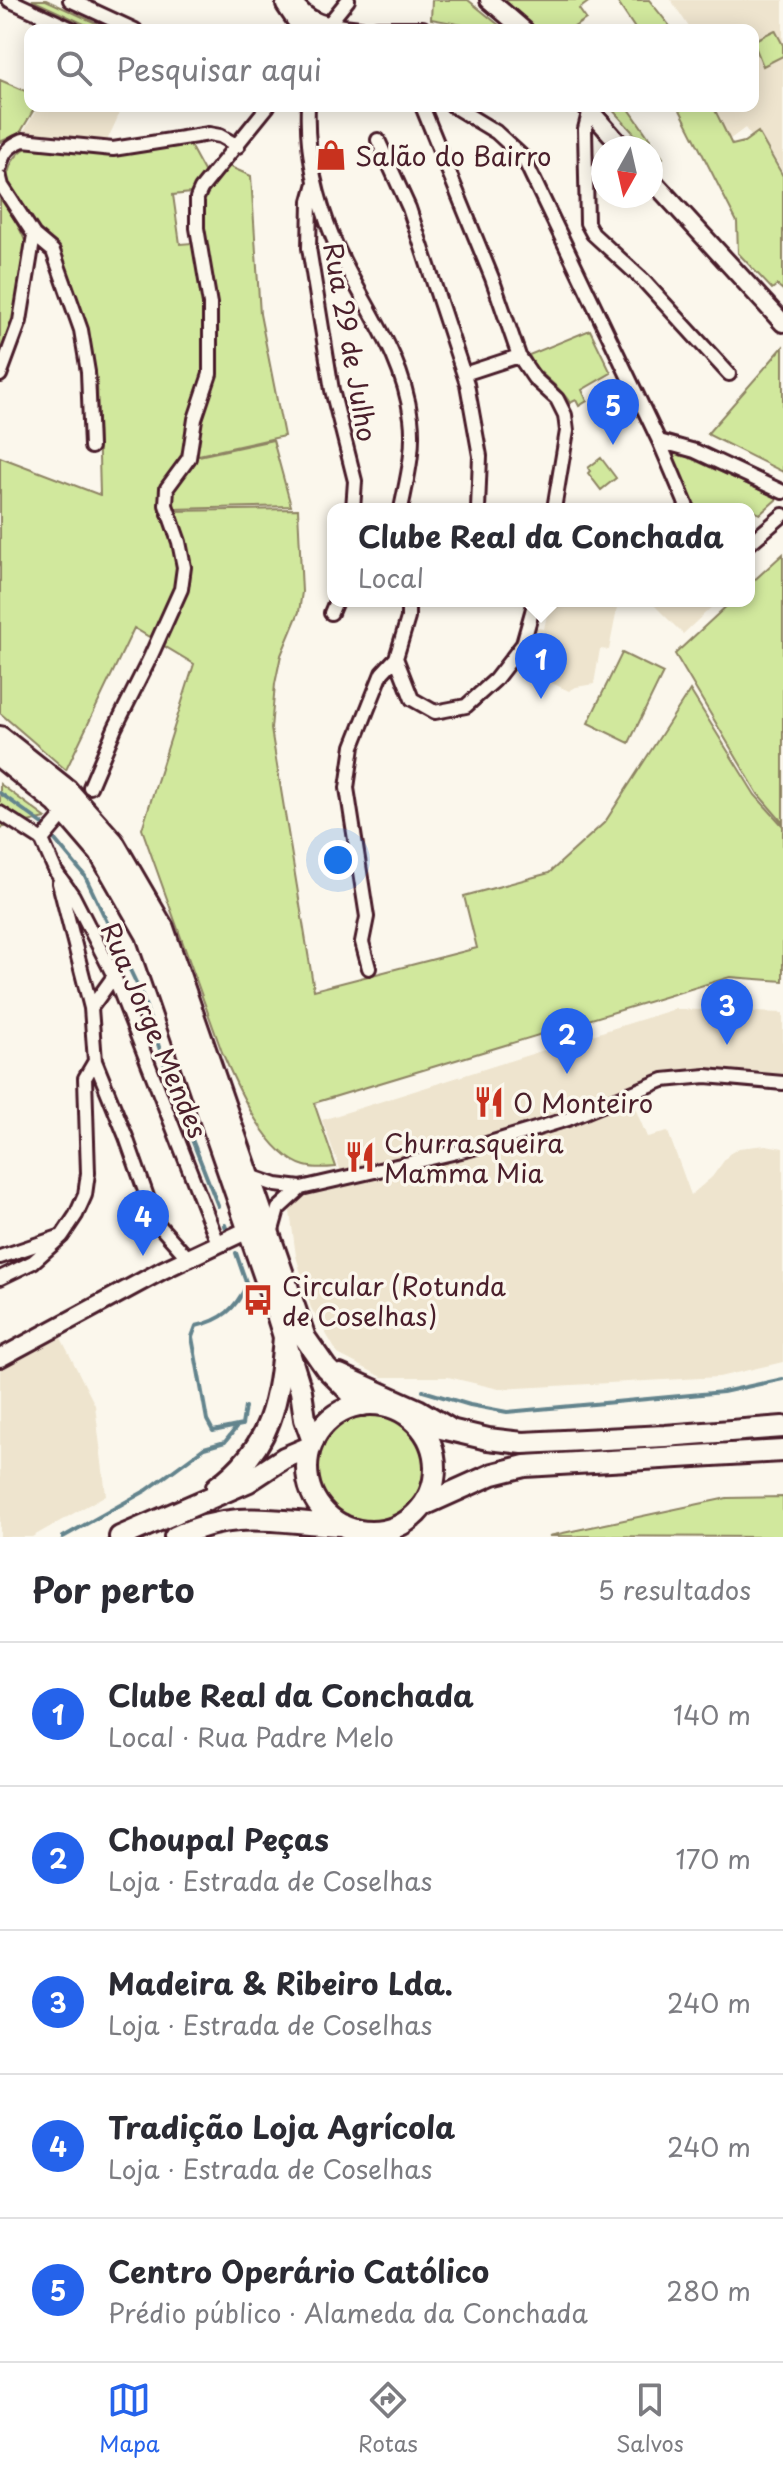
<!DOCTYPE html>
<html lang="pt">
<head>
<meta charset="utf-8">
<style>
	body { margin:0; font-family:"Playpen Sans",sans-serif; background:#f7f7f7; color:#2b2b33 }
	.compass { position:absolute; left:591px; top:136px; width:72px; height:72px; border-radius:50%; background:#fff; box-shadow:0 4px 20px #0003; rotate:188deg }
	.you { position:absolute; left:338px; top:860px; width:28px; height:28px; margin:-20px; border:6px solid #fff; border-radius:50%; background:#1a73e8; box-shadow:0 0 0 12px #1a73e833 }
	.badge { display:grid; place-items:center; width:52px; height:52px; border-radius:50%; background:#2563eb; color:#fff; font-size:26px; font-weight:700 }
	.pin { position:absolute; translate:-50% -66px; filter:drop-shadow(0 2px 4px #0008) }
	.pin::after { content:''; position:absolute; top:42px; width:28px; height:24px; background:inherit; clip-path:polygon(0 0,100% 0,50% 100%) }
	.popup { position:absolute; left:327px; top:503px; width:428px; height:104px; box-sizing:border-box; display:grid; place-content:center; border-radius:16px; background:#fff; filter:drop-shadow(0 2px 6px #0005); font-size:26px; white-space:nowrap; color:#7c7c81 }
	.popup b { font-size:30px; color:#2b2b33 }
	.popup::after { content:''; position:absolute; left:50%; top:100%; margin-left:-16px; border:16px solid transparent; border-top-color:#fff }
	.list { margin:0; padding:0; list-style:none }
	h2 { display:flex; justify-content:space-between; align-items:center; height:104px; margin:0; padding:0 32px; font-size:34px }
	h2 small { font-size:26px; font-weight:400; color:#7c7c81 }
	.list li { display:grid; grid-template-columns:52px 1fr auto; gap:24px; align-items:center; box-sizing:border-box; height:144px; padding:0 32px; border-top:2px solid #e1e1e2 }
	.list b { display:block; font-size:30px; white-space:nowrap }
	.list p { margin:0; font-size:26px; white-space:nowrap; color:#7c7c81 }
	.list em { font-size:26px; font-style:normal; color:#7c7c81 }
	.icon { flex:none; width:44px; height:44px; fill:none; stroke:currentColor; stroke-width:2; stroke-linecap:round; stroke-linejoin:round }
	.map { position:relative; flex:none; width:783px; height:1537px; overflow:hidden }
	.search { position:absolute; background:#fff; box-shadow:0 4px 20px #0003; left:24px; right:24px; top:24px; height:88px; display:flex; align-items:center; gap:20px; box-sizing:border-box; padding:0 28px; border-radius:16px; color:#7c7c81; font-size:30px }
	.sheet { height:824px; background:#fff }
	nav { display:flex; justify-content:space-around; align-items:center; box-sizing:border-box; height:112px; border-top:2px solid #e1e1e2; background:#fff; font-size:22px; color:#7c7c81 }
	nav a { display:grid; justify-items:center; gap:4px }
	nav .on { color:#2563eb }
	.map>svg:first-child { display:block }
	.built { fill:#eee4ce }
	.green { fill:#d1e89d; stroke:#8e8464; stroke-width:2 }
	.lines { fill:none; stroke-linecap:round; stroke-linejoin:round }
	.stream { stroke:#64848d; stroke-width:4 }
	.minor-casing { stroke:#4a1f2b; stroke-width:18 }
	.tertiary-casing { stroke:#4a1f2b; stroke-width:22 }
	.primary-casing { stroke:#4a1f2b; stroke-width:26 }
	.trunk-casing { stroke:#4a1f2b; stroke-width:26 }
	.minor { stroke:#fbf7ec; stroke-width:12 }
	.tertiary { stroke:#fbf7ec; stroke-width:16 }
	.primary { stroke:#fbf7ec; stroke-width:20 }
	.trunk { stroke:#fbf7ec; stroke-width:20 }
	.labels { text-anchor:middle; dominant-baseline:central; stroke-width:7; stroke-linejoin:round; paint-order:stroke }
	.poi-label { font-size:26px; fill:#4a1f2b; stroke:#fbf7ec; text-anchor:start }
	.street-label { font-size:26px; fill:#4a1f2b; stroke:#fbf7ec }
</style>
</head>
<body>
<div class="map">
<svg width="783" height="1537" viewBox="0 0 783 1537">
	<rect width="100%" height="100%" fill="#fbf7ec"/>
	<filter id="ink" filterUnits="userSpaceOnUse"><feTurbulence type="fractalNoise" baseFrequency=".0125" numOctaves="2"/><feDisplacementMap in="SourceGraphic" scale="16" xChannelSelector="R" yChannelSelector="G"/><feConvolveMatrix kernelMatrix="1 2 1 2 8 2 1 2 1" color-interpolation-filters="sRGB"/></filter>
	<g filter="url(#ink)">
		<path class="built" d="M671,0H783V172L758,132L751,136L745,128L729,140L715,106H753V30H691Z
			M39,106H123L106,143L23,132Z
			M550,601L578,607L580,601L617,609L609,650L600,649L594,684L576,687L569,691L524,670L526,665L520,662L537,628L544,629Z
			M650,601H717V602L683,634Z
			M675,1009L783,1013V1080L684,1072L663,1075L466,1145L342,1174L322,1120Z
			M633,1103L647,1137L668,1132L691,1195L712,1177L729,1154L739,1148L766,1145L783,1148V1362L719,1377L499,1389L448,1377H382L338,1354L311,1308L296,1256L289,1204L317,1190L509,1146Z
			M58,1332L95,1405L106,1495L32,1537H0V1365Z"/>
		<path class="green" d="M32,0H46L111,30H97Z
			M432,0H468L505,30H490L431,19Z
			M504,0H591L579,9L586,19L574,27L576,30H536Z
			M616,0H649L673,30H636Z
			M775,30L783,45V56L763,66L753,41Z
			M0,80L30,93V106H36L20,133L0,142Z
			M609,106H627L663,158L659,161L651,153V148H647Z
			M678,106H713L732,145L744,142L758,132L783,176V290L777,285L772,289L738,253L737,222Z
			M187,140L205,173L191,193L173,195L180,244L192,243L203,304V372L188,418L183,454L159,486V506L172,544L177,567L174,587L151,638L134,628L66,770L0,713V457L100,495L97,379L86,322L56,248L38,228L7,184C7,168 14,154 28,147L105,153Z
			M226,165L251,176L260,314L284,436L194,456L200,420L215,374L203,242L202,199Z
			M0,195C7,208 24,232 26,245C31,270 10,336 0,361Z
			M590,330L611,373L582,390L587,401L579,406L576,400L570,403C559,383 537,376 529,355Z
			M783,347V472L707,434Z
			M273,440L291,506L171,509V490L194,457Z
			M674,453H679L778,498L760,514L746,508L694,509L672,461Z
			M601,458L616,478L601,490L588,473L590,471L588,468Z
			M298,509L302,592L299,612L281,655L275,684L271,729L314,990L477,948L464,896L549,873L605,822L690,690L755,795L783,826V981L730,977L314,1103L336,1167C326,1168 315,1169 305,1166C266,1155 237,1086 222,1052L142,829L194,664L161,644L185,591L172,511Z
			M783,554V823L758,794L675,654L732,601H749V585Z
			M622,653L663,673L629,743L588,723Z
			M0,784L46,818L0,828Z
			M315 1469a55 55 0 1 1 110 0a55 55 0 1 1-110 0Z
			M783,1497V1537L549,1536L727,1498Z"/>
		<g class="lines">
			<path class="stream" d="M0,793L43,824
				M55,840L85,876L142,995L175,1096L218,1206
				M225,1225L226,1228
				M236,1253L247,1285C235,1309 223,1320 196,1326L192,1337L207,1420L213,1431L242,1425L245,1407
				M423,1391L470,1405L507,1412L723,1392L783,1379
				M63,1537L147,1490L204,1448L225,1442L236,1428"/>
			<defs>
				<path id="minor" d="M9,0L74,30
					M70,0L135,30
					M327,26L348,0
					M308,106C306,151 316,196 333,238C358,300 402,348 411,418C415,449 407,479 401,509
					M422,106L492,278L519,356L534,378L557,399L565,415L567,431L554,509
					M453,106L496,132L523,157L659,441L688,509
					M590,109L585,129L587,223L593,234L643,280L729,374
					M378,140L409,208L467,384L480,456L478,509
					M0,167C3,152 9,146 23,140L113,149L209,134L220,136L238,146
					M0,178L2,186L34,235L20,321L0,375
					M315,183L310,201L309,248L332,390L355,481L353,509
					M34,235L53,251L81,330L88,372L91,447
					M464,374L519,356
					M659,441L695,451L783,492
					M749,544L783,515
					M331,613L336,601
					M396,658L412,699L435,712L466,706L495,680L523,644L535,601
					M90,787L115,728L149,660L181,589L184,567L179,542L166,505L167,488L189,458L195,419L210,374V304L197,228V198L201,189L268,106
					M0,813L42,840
					M42,840L56,872L73,896L114,976L218,1243
					M42,840L59,820
					M59,883L91,1008L95,1061L126,1137L156,1222L188,1258
					M369,968L362,942L367,917L347,788L353,746L382,673L396,658L408,618V601
					M91,1008L114,976
					M250,1176L276,1185L301,1188L470,1149L568,1119L663,1080L706,1076L783,1083
					M271,1234L278,1209L301,1188
					M0,1257L59,1237
					M0,1278L33,1262L62,1236L76,1215L85,1195L88,1173L85,1078L95,1061"/>
				<path id="tertiary" d="M293,0C306,26 335,27 360,30
					M489,0L524,30
					M285,5L302,30
					M378,30H422
					M586,106L623,148
					M651,179L783,323
					M0,1358L163,1270L248,1230"/>
				<path id="primary" d="M0,737L67,790L113,842L163,928L305,1338L326,1368L363,1405
					M0,757L57,803L100,853L147,935L271,1295L301,1391L305,1419L313,1441
					M340,1375L418,1410L448,1428"/>
				<path id="trunk" d="M307 1468a64 64 0 1 1 128 0a64 64 0 1 1-128 0Z
					M416,1422L488,1439L523,1443L665,1436L783,1427
					M217,1487C272,1448 279,1399 284,1337
					M424,1505L493,1474L525,1466L783,1451
					M120,1537L249,1481L284,1458L310,1447
					M175,1537C238,1508 277,1523 342,1525"/>
			</defs>
			<use href="#minor" class="minor-casing"/>
			<use href="#tertiary" class="tertiary-casing"/>
			<use href="#primary" class="primary-casing"/>
			<use href="#trunk" class="trunk-casing"/>
			<use href="#minor" class="minor"/>
			<use href="#tertiary" class="tertiary"/>
			<use href="#primary" class="primary"/>
			<use href="#trunk" class="trunk"/>
		</g>
	</g>
	<defs>
		<symbol id="shop-bare" viewBox="-9 -9 18 18"><path d="M-5-2.5h2.3a2.7 3.5 0 0 1 5.4 0H5L5.5 6h-11ZM-1.5-2.5h3a1.5 2.3 0 0 0-3 0Z" fill="#c8321e" stroke="#fbf7ec" stroke-width="2.5" paint-order="stroke"/></symbol>
		<symbol id="restaurant-bare" viewBox="-9 -9 18 18"><path d="M-5-6h1v4h1v-4h1v4h1v-4h1v5L-1.5 .5V6h-2V.5L-5-1ZM5-6V6H3V1.5H1.5Q1.5-4 5-6Z" fill="#c8321e" stroke="#fbf7ec" stroke-width="2.5" paint-order="stroke"/></symbol>
		<symbol id="bus-bare" viewBox="-9 -9 18 18"><path d="M-5-6H5V4H4V6H2V4H-2V6H-4V4H-5ZM-3.5-4V0h7V-4ZM-3.5 1.2v1.5H-2V1.2ZM2 1.2v1.5H3.5V1.2Z" fill="#c8321e" stroke="#fbf7ec" stroke-width="2.5" paint-order="stroke"/></symbol>
	</defs>
	<g fill-rule="evenodd">
		<use href="#shop-bare" x="309" y="133" width="44" height="44"/>
		<use href="#restaurant-bare" x="467" y="1080" width="44" height="44"/>
		<use href="#restaurant-bare" x="338" y="1135" width="44" height="44"/>
		<use href="#bus-bare" x="236" y="1278" width="44" height="44"/>
	</g>
	<g class="labels">
		<g class="poi-label">
			<text x="355" y="155">Salão do Bairro</text>
			<text x="513" y="1102">O Monteiro</text>
			<text x="384" y="1142">Churrasqueira<tspan x="384" dy="30">Mamma Mia</tspan></text>
			<text x="282" y="1285">Circular (Rotunda<tspan x="282" dy="30">de Coselhas)</tspan></text>
		</g>
		<g class="street-label">
			<text transform="translate(351 342) rotate(80)">Rua 29 de Julho</text>
			<text transform="translate(155 1030) rotate(67)">Rua Jorge Mendes</text>
		</g>
	</g>
</svg>
<svg class="compass" viewBox="-18 -18 36 36"><path d="M0-13l5 13h-10z" fill="#e53935"/><path d="M0 13l5-13h-10z" fill="#7c7c81"/></svg>
<div class="you"></div>
<div class="pin badge" style="left:541px;top:699px">1</div>
<div class="popup"><b>Clube Real da Conchada</b>Local</div>
<div class="pin badge" style="left:567px;top:1074px">2</div>
<div class="pin badge" style="left:727px;top:1045px">3</div>
<div class="pin badge" style="left:143px;top:1256px">4</div>
<div class="pin badge" style="left:613px;top:445px">5</div>
<div class="search"><svg class="icon" aria-label="search" viewBox="0 0 24 24"><circle cx="10" cy="10" r="6"/><path d="M15 15l6 6"/></svg>Pesquisar aqui</div>
</div>
<section class="sheet">
<h2>Por perto<small>5 resultados</small></h2>
<ul class="list">
<li><span class="badge">1</span><div><b>Clube Real da Conchada</b><p>Local · Rua Padre Melo</p></div><em>140 m</em></li>
<li><span class="badge">2</span><div><b>Choupal Peças</b><p>Loja · Estrada de Coselhas</p></div><em>170 m</em></li>
<li><span class="badge">3</span><div><b>Madeira &amp; Ribeiro Lda.</b><p>Loja · Estrada de Coselhas</p></div><em>240 m</em></li>
<li><span class="badge">4</span><div><b>Tradição Loja Agrícola</b><p>Loja · Estrada de Coselhas</p></div><em>240 m</em></li>
<li><span class="badge">5</span><div><b>Centro Operário Católico</b><p>Prédio público · Alameda da Conchada</p></div><em>280 m</em></li>
</ul>
</section>
<nav>
<a class="on"><svg class="icon" aria-label="map" viewBox="0 0 24 24"><path d="M3 6l6-2 6 2 6-2v14l-6 2-6-2-6 2zM9 4v14M15 6v14"/></svg>Mapa</a>
<a><svg class="icon" aria-label="directions" viewBox="0 0 24 24"><path d="M12 3l9 9-9 9-9-9zM9 14v-3h6M13 9l2 2-2 2"/></svg>Rotas</a>
<a><svg class="icon" aria-label="saved" viewBox="0 0 24 24"><path d="M7 4h10v16l-5-4-5 4z"/></svg>Salvos</a>
</nav>
</body>
</html>
